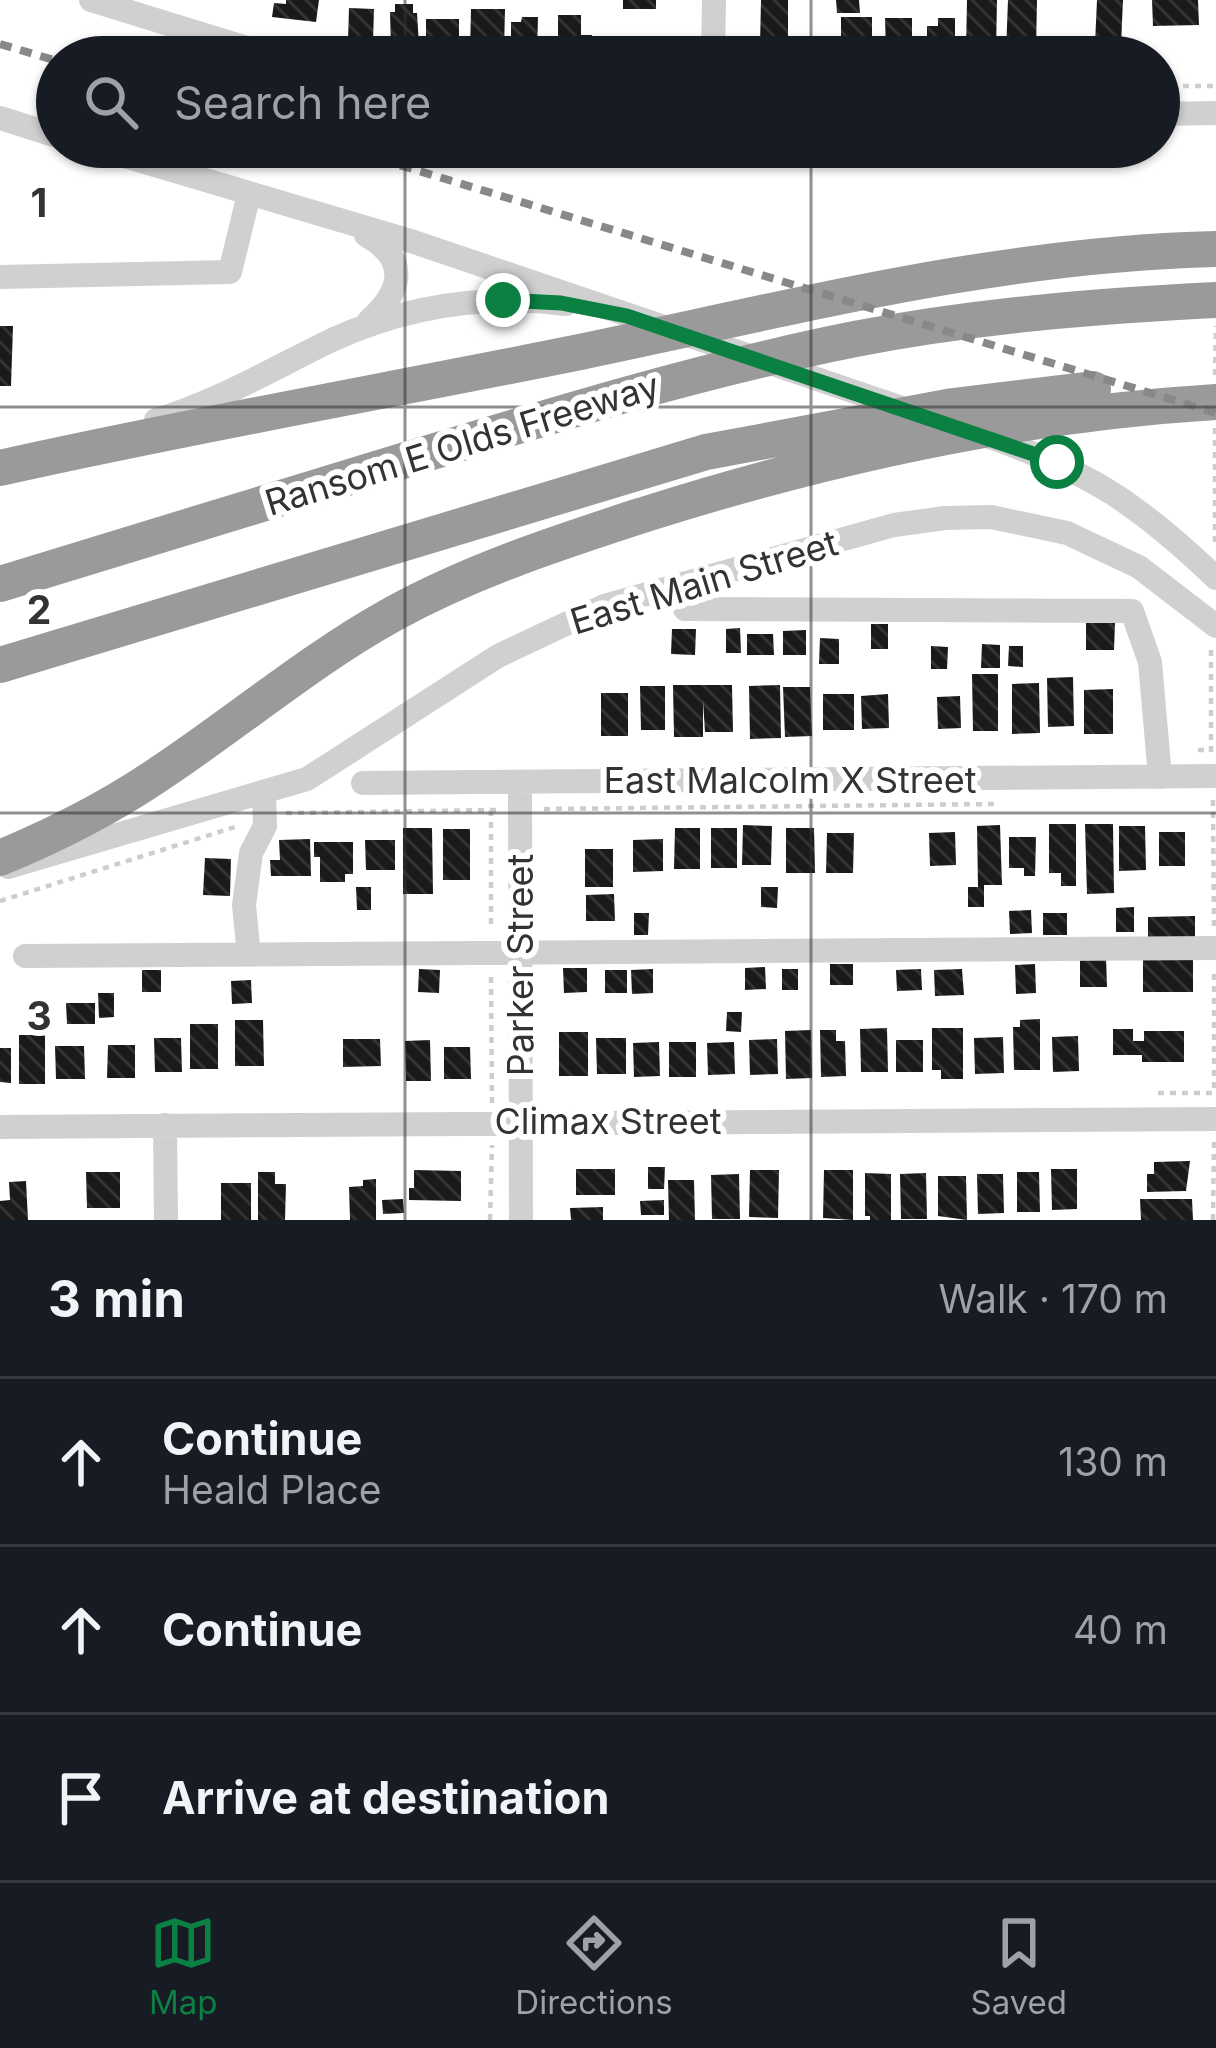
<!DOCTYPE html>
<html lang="en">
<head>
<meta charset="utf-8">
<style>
	body { margin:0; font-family:Inter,sans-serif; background:#20242c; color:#f1f3f6 }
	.stop { position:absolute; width:36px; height:36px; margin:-27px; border:9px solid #0b8043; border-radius:50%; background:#fff }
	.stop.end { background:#0b8043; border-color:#fff; box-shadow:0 3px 12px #0008 }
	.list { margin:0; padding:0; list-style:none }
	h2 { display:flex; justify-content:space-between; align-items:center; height:156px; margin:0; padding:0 48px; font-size:51px }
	h2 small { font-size:39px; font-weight:400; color:#9ea1a6 }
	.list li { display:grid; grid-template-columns:78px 1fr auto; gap:36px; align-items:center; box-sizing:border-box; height:168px; padding:0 48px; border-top:3px solid #363941 }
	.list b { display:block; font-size:45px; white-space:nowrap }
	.list p { margin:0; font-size:39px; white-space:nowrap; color:#9ea1a6 }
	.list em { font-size:39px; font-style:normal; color:#9ea1a6 }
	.icon { flex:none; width:66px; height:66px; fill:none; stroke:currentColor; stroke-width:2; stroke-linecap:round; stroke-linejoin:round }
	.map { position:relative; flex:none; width:1216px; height:1220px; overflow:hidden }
	.search { position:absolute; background:#171b24; box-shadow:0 3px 9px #0004; left:36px; right:36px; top:36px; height:132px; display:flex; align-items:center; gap:30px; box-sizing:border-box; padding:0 42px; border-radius:66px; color:#9ea1a6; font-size:45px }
	.sheet { height:660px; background:#171b24 }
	nav { display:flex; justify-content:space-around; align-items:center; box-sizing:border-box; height:168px; border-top:3px solid #363941; background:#171b24; font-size:33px; color:#9ea1a6 }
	nav a { display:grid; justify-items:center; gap:6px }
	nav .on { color:#0b8043 }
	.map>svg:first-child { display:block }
	.building { fill:url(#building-back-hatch) }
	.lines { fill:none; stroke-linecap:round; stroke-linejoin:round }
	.path { stroke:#cdcdcd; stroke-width:4.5; stroke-dasharray:6 6; stroke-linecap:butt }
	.minor { stroke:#d0d0d0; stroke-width:24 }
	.highway { stroke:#9a9a9a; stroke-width:36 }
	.rail { stroke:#888; stroke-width:8; stroke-dasharray:12 9; stroke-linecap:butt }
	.route { stroke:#0b8043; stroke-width:15 }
	.grid { fill:none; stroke:#333; stroke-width:3; stroke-opacity:0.55 }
	.labels { text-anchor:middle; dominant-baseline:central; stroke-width:12; stroke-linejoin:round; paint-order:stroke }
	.street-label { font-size:36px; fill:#333; stroke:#fff }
	.grid-label { font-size:39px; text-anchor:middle; font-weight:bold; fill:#333; stroke:#fff; stroke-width:12; stroke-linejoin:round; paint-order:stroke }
</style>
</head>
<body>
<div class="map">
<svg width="1216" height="1220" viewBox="0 0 1216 1220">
	<defs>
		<pattern id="building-back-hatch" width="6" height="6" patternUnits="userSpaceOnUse" patternTransform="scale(3)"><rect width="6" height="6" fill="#1a1a1a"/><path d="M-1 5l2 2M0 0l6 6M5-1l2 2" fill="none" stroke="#333"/></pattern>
	</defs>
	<rect width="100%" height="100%" fill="#fff"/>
	<path class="building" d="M286,0H319L316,22L272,17L274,3L286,4Z
		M623,0H656V9H623Z
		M761,0H788V45H760Z
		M836,0H859L860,13H837Z
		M967,0H997L996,52H966Z
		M1008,0H1037L1036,52H1006Z
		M1097,0H1123L1121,45L1095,44Z
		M1152,0H1198L1199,25L1153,26Z
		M395,4H413V13H417L419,45L391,47L390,12H395Z
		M349,8L374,9L373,42L348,41Z
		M471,9H505L504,52H470Z
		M558,15H581V35H592V56H558Z
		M522,17H538L537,53L511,52V22H521Z
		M841,17H872V56H841Z
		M885,18H912V52H886Z
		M938,18H955V57H927V26H938Z
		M426,19H459V54H426Z
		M0,326H13L11,386H0Z
		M1086,623H1115L1114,650H1086Z
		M871,624H888V649H871Z
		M740,628L741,653H726V629Z
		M672,629H696L695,655L671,654Z
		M806,630V655H783V631Z
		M747,634H773L774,655H747Z
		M820,638L839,639V664H819Z
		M982,644L1000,645V668H981Z
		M931,646L948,647L947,669H931Z
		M1009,646H1023V667L1008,666Z
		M972,674H998V731H973Z
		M1073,677L1074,726L1048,727L1047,678Z
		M1039,683L1040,733L1012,734V684Z
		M673,685H732L733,732H705L703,701V737H674Z
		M780,685L781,738L750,739L749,686Z
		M640,686H665V730H641Z
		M783,687H810L812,736L785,737Z
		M1113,689V734H1084V690Z
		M601,693H628V736H601Z
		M823,694H854V730H823Z
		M888,694L889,728L862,729L861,696Z
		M960,696L961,728L938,729L937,697Z
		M1049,824H1076V886H1061V873H1049Z
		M1085,824H1113L1114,893L1087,894Z
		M743,825L772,826L771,865H742Z
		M1000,825L1002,885H984V907H968V887H978L977,826Z
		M1119,826H1145L1146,870L1119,871Z
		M403,828H432L433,894H403Z
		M675,828H700V869H674Z
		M711,828H737V868H711Z
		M786,828H814L815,873H786Z
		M443,829H470V880H443Z
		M955,832L956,865L930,866L929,833Z
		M1159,832H1185V866H1159Z
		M827,833H854L853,873H826Z
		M1009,837H1036L1035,876H1024V868H1009Z
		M310,839L311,876H271L270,860H280L279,840Z
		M663,839V871L633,872V840Z
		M365,840H395V870H366Z
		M314,842H353V874H345V882H320V857H314Z
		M585,849H613V887H585Z
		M205,858L231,859L230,896L203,895Z
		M356,887H371V910H357Z
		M761,887H778L777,908L761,907Z
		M614,894L615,921H586V895Z
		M1134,907V932H1116V908Z
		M1031,910L1032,933L1010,934L1009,911Z
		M634,913H649L648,935H634Z
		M1043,913H1067V935H1043Z
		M1195,916V940L1148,941V917Z
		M1106,957L1107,987H1080V958Z
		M1143,958H1193V992H1143Z
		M830,964H853V985H830Z
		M1035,964L1036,993L1016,994L1015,965Z
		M765,967L766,989L745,990V968Z
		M563,968H587V992L564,993Z
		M419,969L440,970L439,993L418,992Z
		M653,969V993L632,994L631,970Z
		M782,969H798V990H782Z
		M921,969L922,990L897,991L896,970Z
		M962,969L964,995L935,996L934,970Z
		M142,970H161V992H142Z
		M605,970H627V993H605Z
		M251,980L252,1003L232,1004L231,981Z
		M98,993H114V1017L99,1018Z
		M66,1003H95V1024H67Z
		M727,1012H742L741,1032L726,1031Z
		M1040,1019V1070H1014L1013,1027H1020V1020Z
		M235,1020H263L264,1066H235Z
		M190,1024H218V1069H190Z
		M887,1028L888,1072H861L860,1029Z
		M932,1028H963V1079H941V1070H932Z
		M1113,1029H1133V1041H1144V1031H1184V1062H1142V1055H1113Z
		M811,1030L812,1078L786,1079L785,1031Z
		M820,1030H836V1041H845L846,1076L821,1077Z
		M559,1032H588V1076H559Z
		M19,1035H45V1084H19Z
		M1078,1036L1079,1071L1053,1072L1052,1037Z
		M1003,1037L1004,1073L975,1074L974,1038Z
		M154,1038H181L182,1072H155Z
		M596,1038H626V1074H597Z
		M343,1039H380L381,1066L343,1067Z
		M777,1039L778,1074L750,1075L749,1040Z
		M430,1040L431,1081H406L405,1041Z
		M896,1040H923V1072H896Z
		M659,1042L660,1076L634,1077L633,1043Z
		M669,1042H696V1077H669Z
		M734,1042L735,1074L708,1075L707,1043Z
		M108,1045H135V1078H107Z
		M55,1046H84L85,1079H56Z
		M444,1047H470L471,1079H444Z
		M0,1048H11V1083L0,1082Z
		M1190,1161L1186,1191L1147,1192V1174H1154V1162Z
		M648,1167H665L664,1189H648Z
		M576,1169H615V1195H576Z
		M1051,1169H1077V1209L1052,1210Z
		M414,1170L461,1171V1201L409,1200V1188H414Z
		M750,1170H779L778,1218L749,1217Z
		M824,1170H853V1220L823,1218Z
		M86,1172H120V1208H87Z
		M258,1172H275V1184H286L285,1220H258Z
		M1017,1172H1039L1040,1212H1017Z
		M865,1173L891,1174V1220H870V1216H865Z
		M926,1173L927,1219H901L900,1174Z
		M739,1174L740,1219H712L711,1175Z
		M977,1174H1003L1004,1213L978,1214Z
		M938,1176H966L967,1220L938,1216Z
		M376,1179V1220H350L349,1187L363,1186V1180Z
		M668,1180H694L695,1220H669Z
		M26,1181L28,1220H0V1201L10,1200L9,1182Z
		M221,1183H251V1220H221Z
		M403,1199L404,1213L383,1214L382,1200Z
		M1140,1199H1192L1193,1220H1141Z
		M664,1200V1215H641L640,1201Z
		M603,1207V1220H571L570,1208Z"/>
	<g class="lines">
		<path class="path" d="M300,48L330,57
			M1159,86H1216
			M1215,375L1216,326
			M1215,428V543
			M1198,750H1211
			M1211,752V650
			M1213,800L1214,926
			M544,809L994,804
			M491,810V930
			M286,813L496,810
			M0,901L235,827
			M1214,974V1094
			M491,977L492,1104
			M1158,1093H1216
			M490,1220L492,1145
			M1213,1220L1214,1142"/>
		<path class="minor" d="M91,0L276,57
			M713,57L714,0
			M1159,114L1216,113
			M0,118L57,136
			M94,147L414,242L914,412
			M366,235C410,260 402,291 369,321
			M0,277L230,272L249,194
			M156,420C219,401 274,368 332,340C407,306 485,294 566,304
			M981,434C1088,471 1134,500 1216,578
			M685,609L1132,611L1150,662L1160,777
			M520,782L521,1220
			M363,783L1216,776
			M8,867L307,779L498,656L604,606L894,525L945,518L991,517L1067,533L1139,567L1216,626
			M249,955L244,905L251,853L265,826L264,793
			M25,956L1216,948
			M165,1125L166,1220
			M0,1127L1216,1119"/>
		<path class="highway" d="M0,468C192,425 387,391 580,352C792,308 998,254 1216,249
			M0,584C133,544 266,502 399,462C550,416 700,370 855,339C974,316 1095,306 1216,300
			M0,665L706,452L953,406L1093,389
			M0,858C53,836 105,810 153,778C234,725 308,661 393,614C473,570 560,542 646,514C832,455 1021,414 1216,402"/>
		<path class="rail" d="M0,44L57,61
			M340,147L1216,413"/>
	</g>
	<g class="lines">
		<path class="route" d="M503,300L561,303L627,316L1057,462"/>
	</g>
	<path class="grid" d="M405,0V57M811,0V57M405,147V1220M811,147V1220M0,407H1216M0,813H1216"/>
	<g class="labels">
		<g class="street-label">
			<text transform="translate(462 444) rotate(-17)">Ransom E Olds Freeway</text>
			<text transform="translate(704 582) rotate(-17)">East Main Street</text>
			<text x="790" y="780">East Malcolm X Street</text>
			<text transform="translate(520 965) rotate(-90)">Parker Street</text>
			<text x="608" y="1121">Climax Street</text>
		</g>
	</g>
	<g class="grid-label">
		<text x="39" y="217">1</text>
		<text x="39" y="624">2</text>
		<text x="39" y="1030">3</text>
	</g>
</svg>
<div class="stop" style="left:1057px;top:462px"></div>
<div class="stop end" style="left:503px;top:300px"></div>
<div class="search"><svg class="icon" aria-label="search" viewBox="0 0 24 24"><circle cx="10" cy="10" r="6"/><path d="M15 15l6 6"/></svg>Search here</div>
</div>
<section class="sheet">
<h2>3 min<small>Walk · 170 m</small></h2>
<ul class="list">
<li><svg class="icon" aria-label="ahead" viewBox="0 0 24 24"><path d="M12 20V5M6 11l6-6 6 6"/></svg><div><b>Continue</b><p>Heald Place</p></div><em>130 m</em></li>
<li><svg class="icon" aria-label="ahead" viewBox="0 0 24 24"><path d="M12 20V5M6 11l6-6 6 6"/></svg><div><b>Continue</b></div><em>40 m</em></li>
<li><svg class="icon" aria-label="arrive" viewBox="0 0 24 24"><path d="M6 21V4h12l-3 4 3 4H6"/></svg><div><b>Arrive at destination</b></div></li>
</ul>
</section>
<nav>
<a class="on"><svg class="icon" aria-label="map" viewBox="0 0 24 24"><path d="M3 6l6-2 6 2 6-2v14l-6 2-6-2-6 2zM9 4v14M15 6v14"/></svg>Map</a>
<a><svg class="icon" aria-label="directions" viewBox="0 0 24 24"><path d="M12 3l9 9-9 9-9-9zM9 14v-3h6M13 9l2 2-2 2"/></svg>Directions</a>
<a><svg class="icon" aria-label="saved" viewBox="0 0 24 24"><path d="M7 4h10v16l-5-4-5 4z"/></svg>Saved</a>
</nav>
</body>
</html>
